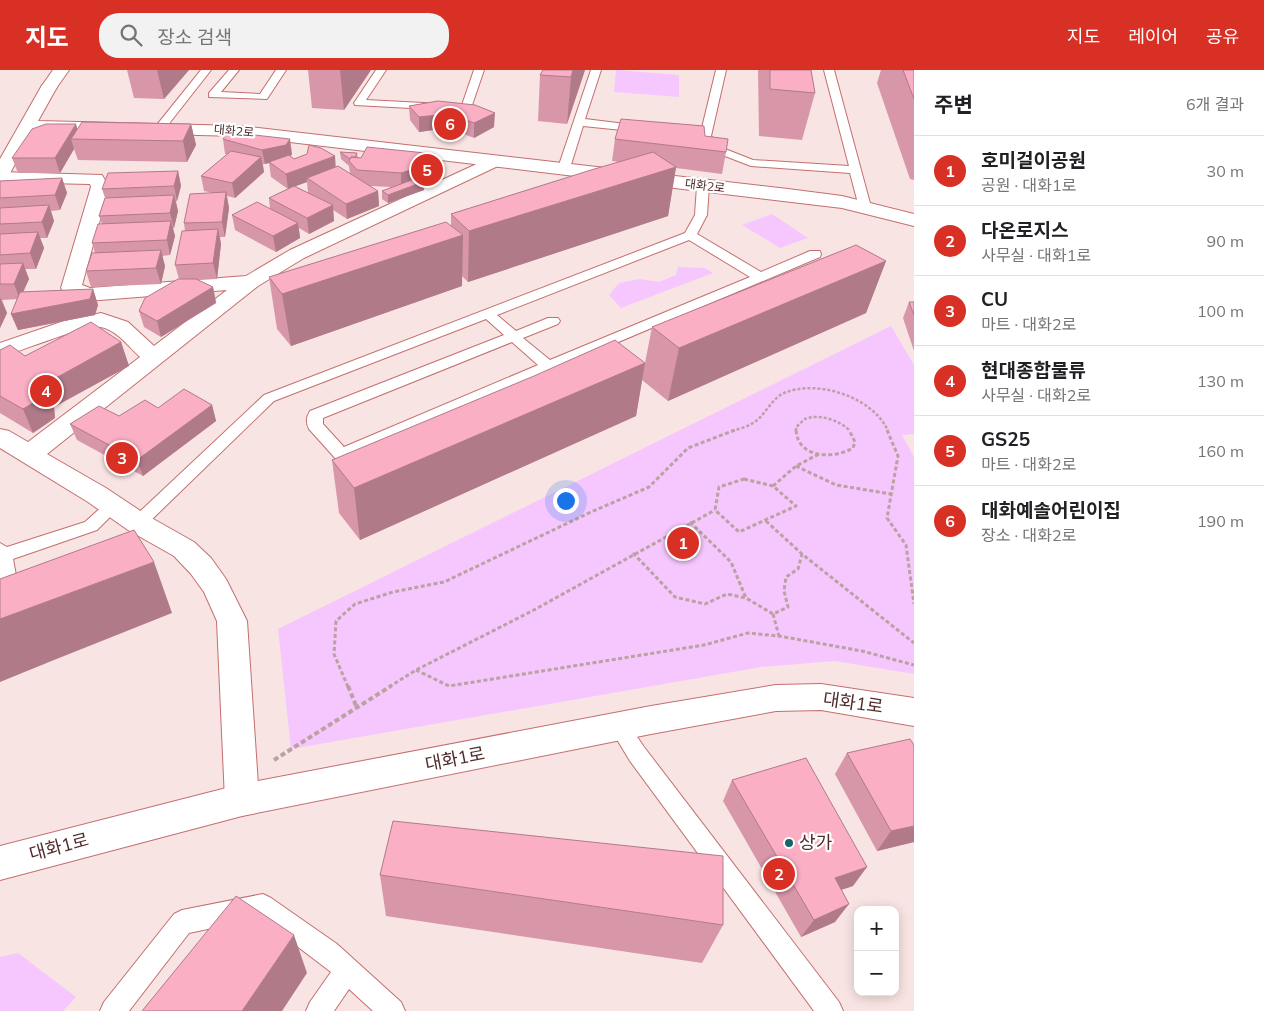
<!DOCTYPE html>
<html lang="ko">
<meta charset="utf-8">
<style>
body{margin:0;font-family:Mulish,"Noto Sans KR",sans-serif;background:#f2f2f2;color:#202124}
.controls{position:absolute;right:15px;bottom:15px;display:grid;overflow:hidden;border-radius:10px;box-shadow:0 2px 12px #0003}
.controls button{width:45px;height:45px;display:grid;place-items:center;padding:0;border:0;border-bottom:1px solid #e0e0e0;background:#fff;color:#202124;font:25px sans-serif}
.you{position:absolute;left:565px;top:430px;width:18px;height:18px;margin:-12px;border:4px solid #fff;border-radius:50%;background:#1a73e8;box-shadow:0 0 0 8px #1a73e833}
.badge{display:grid;place-items:center;width:32px;height:32px;border-radius:50%;background:#d93025;color:#fff;font-size:16px;font-weight:700}
.pin{position:absolute;translate:-50% -50%;border:2px solid #fff;box-shadow:0 1px 5px #0006}
.list{margin:0;padding:0;list-style:none}
h2{display:flex;justify-content:space-between;align-items:center;height:65px;margin:0;padding:0 20px;font-size:21px}
h2 small{font-size:16px;font-weight:400;color:#757577}
.list li{display:grid;grid-template-columns:32px 1fr auto;gap:15px;align-items:center;box-sizing:border-box;height:70px;padding:0 20px;border-top:1px solid #e0e0e0}
.list b{display:block;font-size:19px;white-space:nowrap}
.list p{margin:0;font-size:16px;white-space:nowrap;color:#757577}
.list em{font-size:16px;font-style:normal;color:#757577}
.icon{flex:none;width:28px;height:28px;fill:none;stroke:currentColor;stroke-width:2;stroke-linecap:round;stroke-linejoin:round}
.map{position:relative;flex:none;width:914px;height:941px;overflow:hidden}
header{display:flex;align-items:center;gap:30px;box-sizing:border-box;height:70px;padding:0 25px;background:#d93025;color:#fff}
header strong{font-size:24px}
nav{display:flex;gap:28px;margin-inline-start:auto;font-size:18px}
.search{width:350px;height:45px;background:#f2f2f2;display:flex;align-items:center;gap:12px;box-sizing:border-box;padding:0 18px;border-radius:20px;color:#757577;font-size:19px}
main{display:flex}
aside{flex:1;background:#fff}
.map>svg:first-child{display:block}
.green{fill:#f5c7fe}
.lines{fill:none;stroke-linecap:round;stroke-linejoin:round}
.service-casing{stroke:#c36f6e;stroke-width:2}
.minor-casing{stroke:#c36f6e;stroke-width:2}
.tertiary-casing{stroke:#c36f6e;stroke-width:2}
.path-far2{stroke:#bba1a0;stroke-width:2.5;stroke-dasharray:3 2;stroke-linecap:butt}
.path-far1{stroke:#bba1a0;stroke-width:3;stroke-dasharray:4 2.5;stroke-linecap:butt}
.path{stroke:#bba1a0;stroke-width:4;stroke-dasharray:5 3;stroke-linecap:butt}
.service{fill:#fff;fill-rule:evenodd}
.minor{fill:#fff;fill-rule:evenodd}
.tertiary{fill:#fff;fill-rule:evenodd}
.wall{fill:#d896a9;fill-rule:evenodd}
.shaded-wall{fill:#b07a89}
.building{fill:#fbafc4;stroke:#b07a89}
.poi-dot{fill:#166569;stroke:#fff;stroke-width:2}
.labels{text-anchor:middle;stroke-width:4.5;stroke-linejoin:round;paint-order:stroke}
.far-street-label{font-size:12px;fill:#502c2b;stroke:#fff}
.near-street-label{font-size:18px;fill:#502c2b;stroke:#fff}
.near-poi-label{font-size:18px;fill:#502c2b;stroke:#fff;text-anchor:start}
</style>
<header>
<strong>지도</strong>
<div class="search"><svg class="icon" aria-label="search" viewBox="0 0 24 24"><circle cx="10" cy="10" r="6"/><path d="M15 15l6 6"/></svg>장소 검색</div>
<nav><a>지도</a><a>레이어</a><a>공유</a></nav>
</header>
<main>
<div class="map">
<svg width="914" height="941" viewBox="0 0 914 941">
<rect width="100%" height="100%" fill="#f8e4e3"/>
<path class="green" d="M616,0L679,5V27L614,22Z
M772,144L808,168L780,178L742,155Z
M678,197L705,198L713,203L621,238L609,225L619,213L640,209L659,212L676,205Z
M891,256L914,295V364L902,365L914,387V604L835,591L761,597L291,679L278,559Z
M18,883L76,927L63,941H0V887Z"/>
<g class="lines">
<g class="service-casing">
<path id="service" d="M201,0H211L164,60H156L155,58L156,56Z
M229,0H239L221,22L260,24L276,0H286L267,29L209,27V23Z
M376,0H386L366,30L462,35L474,0H484L471,38L466,41L355,35L354,33Z
M591,0H601L585,49L642,56L647,59L642,62L583,56L570,98L568,100H560L558,98Z
M716,0H726L711,66L720,77L753,90L849,96L824,0H834L871,137L869,140H861L859,137L850,103L751,96L712,81L700,66Z
M703,112L709,116L707,145L697,164L761,202L810,181H820L821,184L820,187L341,389L335,388L309,359C306,353 306,347 310,341L504,265L486,249L274,331L144,457L138,459L132,457L129,453L132,449L264,325L685,163L695,145L697,116ZM689,170L750,207L550,290L523,268L558,254L560,251L558,248H548L516,261L497,245ZM512,272L538,295L344,377L323,354V348Z
M113,430L119,432L121,436L97,460L13,489L19,522L16,527L0,533V473L7,477L85,452L107,432Z
M620,649L627,652L644,677L839,932L843,941H814L630,691L610,658L613,652Z
M263,824L271,828L337,874L401,932L405,941H373L349,919L334,941H306L310,932L331,902L260,848L189,863L129,941H100L104,932L174,844L182,840Z"/>
</g>
<g class="minor-casing">
<path id="minor" d="M53,0H69L55,20H43L41,17Z
M494,86L500,87L503,91L500,95L304,188L258,216L47,384L106,418L148,446L194,472L211,488L226,509L247,551L259,730L254,741L242,746L230,741L225,730L217,551L204,522L191,504L174,486L128,460L88,432L0,378V359L9,361L28,372L140,287C129,277 116,259 100,257C82,255 22,281 0,287V273L64,251L101,243L128,252L154,276L227,220L87,231L64,222L61,218L91,117L90,114L0,112V102L102,105L109,117L82,215L90,218L246,206L290,180Z"/>
</g>
<g class="tertiary-casing">
<path id="tertiary" d="M49,12L55,14L57,17L38,51L240,56L788,119L842,126L914,144V156L842,138L240,66L33,61L9,105L6,109L0,110V89L41,17L43,14Z
M821,614L914,628V656L821,640L776,641L651,664L242,746L0,810V776L242,714L651,636L776,615Z"/>
</g>
<path class="path-far2" d="M732,361C738,359 747,357 753,353C765,346 771,329 784,323C818,309 873,327 888,361
M796,361V357C799,355 802,351 805,349C819,343 841,351 850,361"/>
<path class="path-far1" d="M796,360C798,389 834,389 853,378L855,372L849,360
M887,360L898,386L887,448L906,475L914,534
M796,396L836,415L891,424
M744,409L773,416L796,436L739,462L715,440L719,417Z
M773,416L796,396L819,384
M766,451L802,484L914,573
M690,452L731,492L746,528
M633,483L675,527L705,534L727,524L746,528L773,544L788,537L784,521L786,507L798,499L802,484
M773,544L779,566
M416,600L449,616L704,575L748,563L779,566L862,581L914,595
M348,617L334,584L336,551L355,534L393,522L444,512L591,442L649,417L688,378L735,360
M389,617L416,600L532,541L715,440"/>
<path class="path" d="M348,616L357,638
M274,690L391,616"/>
<use href="#service" class="service"/>
<use href="#minor" class="minor"/>
<use href="#tertiary" class="tertiary"/>
</g>
<path class="wall" d="M127,0H189L164,29L134,28Z
M308,0H371L344,40L312,38Z
M585,0L567,54L538,51L540,5Z
M758,0H811L815,23L802,70L759,66Z
M881,0H914V110L910,109L877,13Z
M438,31L494,57L474,68L448,58L419,62L410,50L409,36Z
M191,54L196,75L187,92L78,90L74,79L60,103H18L12,88L78,59Z
M705,66L726,82L722,104L676,98L668,146L468,212L462,206V216L291,276L277,259L269,207L451,156V144L619,92L612,91L615,69Z
M223,69L292,84L290,86L294,89L336,97L350,104L349,96L341,89L340,82L357,83L358,88L435,99L431,109L423,111V112L424,120L388,133L382,129V121L392,117L369,116L378,121L379,136L347,149L333,140L334,151L309,164L299,158L300,168L276,182L235,160L232,145L270,139L269,128L288,119L271,107L269,93L265,94H263L264,102L235,128L227,126L229,138L225,167H220L221,174L217,209L198,210L213,217L216,233L161,267L144,257L139,241L179,209L175,195L185,161L184,153L213,123L204,121L201,106L227,84H225ZM307,112L308,123L295,116Z
M178,101L181,116L177,131H176L178,141L174,158H173L175,166L170,185L162,186L165,196L161,214L91,217L86,201L95,183L92,173L102,154L99,146L105,128L102,119Z
M62,108L67,123L60,140L51,141L54,151L47,168H40L44,178L36,199H25L29,209L23,222L93,219L98,235L95,245L18,260L11,244L17,229L2,230L7,243L0,258V111Z
M886,191L866,243L668,331L642,310L636,346L360,470L339,443L332,390L645,293L652,257Z
M909,232H914V281L903,248Z
M121,272L129,296L54,337L55,348L33,363L0,343V280L25,286Z
M212,335L216,351L143,406L77,370L70,354L119,346L158,338Z
M847,683L914,772L877,781L835,704Z
M732,710L853,816L841,820L835,852L801,867L723,731Z
M380,805L723,855L702,893L386,846Z"/>
<path class="shaded-wall" d="M157,0H189L164,29Z
M340,0H371L344,40Z
M573,0H585L567,54L571,7Z
M495,43L494,57L474,68V53Z
M448,44V58L419,62V47Z
M76,54L80,68L71,69L74,79L60,103L55,88Z
M191,54L196,75L187,92L183,71Z
M290,69L292,84L288,90L269,92V93L265,94L262,80Z
M435,84V99L431,109L401,118V103Z
M335,86L336,101L307,108V112L288,119L286,104Z
M261,87L264,102L235,128L232,113Z
M676,97L668,146L468,212L469,161Z
M178,101L181,116L177,131L174,116Z
M62,108L67,123L60,140L55,125Z
M423,112L424,120L388,133V125Z
M378,121L379,136L347,149L346,134Z
M226,122L229,138L225,167L222,152Z
M174,125L178,141L174,158L170,143Z
M49,135L54,151L47,168L42,152Z
M333,135L334,151L309,164L307,148Z
M171,151L175,166L170,185L167,170Z
M298,153L300,168L276,182L273,166Z
M218,159L221,174L217,209L213,193Z
M38,162L44,178L36,199L30,183Z
M463,165L462,216L291,276L282,224Z
M161,180L165,196L161,214L156,198Z
M886,191L866,243L668,331L679,278Z
M23,193L29,209L20,229L14,214Z
M213,217L216,233L161,267L157,251Z
M93,219L98,235L95,245L18,260L11,244Z
M0,227L7,243L0,258Z
M121,272L129,296L54,337L55,348L33,363L23,339L45,314Z
M645,293L636,346L360,470L354,418Z
M212,335L216,351L143,406L137,390Z
M154,492L172,543L54,590L0,612V549Z
M914,756V772L877,781L891,761Z
M867,797L853,816L822,826L835,808Z
M849,834L835,852L801,867L814,850Z
M294,865L307,903L282,941H242Z"/>
<path class="building" d="M543,0H573L571,7L540,5Z
M770,0H811L815,23L770,19Z
M903,0H914V29Z
M438,31L475,35L495,43L474,53L448,44L419,47L409,36Z
M621,49L704,56L705,66L728,69L726,82L615,69Z
M82,52L191,54L183,71L71,69Z
M46,54H76L55,88H12L32,59Z
M228,62L290,69L286,75L262,80L223,69Z
M309,75L321,78L335,86L286,104L269,92L289,85L294,89L307,84Z
M367,77L435,84L430,94L401,103L357,100L349,91L351,87L361,88Z
M231,81L261,87L232,113L201,106Z
M340,82L357,83L355,87H351L350,89Z
M653,82L676,97L469,161L451,144L591,100Z
M338,96L378,121L346,134L307,108Z
M178,101L174,116L102,119L108,103Z
M62,108L55,125L0,128V111Z
M417,108L423,112L388,125L382,121Z
M294,116L333,135L307,148L269,128Z
M226,122L222,152L184,153L190,124Z
M174,125L170,143L99,146L105,128Z
M257,132L298,153L273,166L232,145Z
M49,135L42,152L0,154V138Z
M171,151L167,170L92,173L98,154Z
M446,152L463,165L282,224L269,207Z
M218,159L213,193L175,195L182,161Z
M38,162L30,183L0,185V164Z
M856,175L886,191L679,278L652,257Z
M161,180L156,198L86,201L92,183Z
M23,193L14,214H0V194Z
M178,209H196L213,217L157,251L139,241L145,228Z
M93,219L90,229L11,244L20,222Z
M909,232H914V245Z
M91,252L121,272L45,314L46,325L23,339L0,326V280L10,275L25,286Z
M615,270L645,293L354,418L332,390L534,306Z
M184,319L212,335L137,390L70,354L99,336L119,346L145,330L158,338Z
M134,460L154,492L0,549V509Z
M910,669L914,675V756L891,761L847,683Z
M806,688L867,797L835,808L849,834L814,850L732,710Z
M393,751L723,786V855L380,805Z
M236,826L294,865L242,941H142Z"/>
<circle class="poi-dot" cx="789" cy="773" r="5"/>
<g class="labels">
<g class="far-street-label">
<text transform="translate(234 61) rotate(5)" y="4">대화2로</text>
<text transform="translate(705 116) rotate(7)" y="4">대화2로</text>
</g>
<g class="near-street-label">
<text transform="translate(853 633) rotate(8)" y="6">대화1로</text>
<text transform="translate(455 689) rotate(-11)" y="6">대화1로</text>
<text transform="translate(59 777) rotate(-15)" y="6">대화1로</text>
</g>
<g class="near-poi-label">
<text x="799" y="779">상가</text>
</g>
</g>
</svg>
<div class="controls">
<button>+</button>
<button>−</button>
</div>
<div class="you"></div>
<div class="pin badge" style="left:683px;top:473px">1</div>
<div class="pin badge" style="left:779px;top:804px">2</div>
<div class="pin badge" style="left:122px;top:388px">3</div>
<div class="pin badge" style="left:46px;top:321px">4</div>
<div class="pin badge" style="left:427px;top:100px">5</div>
<div class="pin badge" style="left:450px;top:54px">6</div>
</div>
<aside>
<h2>주변<small>6개 결과</small></h2>
<ul class="list">
<li><span class="badge">1</span><div><b>호미걸이공원</b><p>공원 · 대화1로</p></div><em>30 m</em></li>
<li><span class="badge">2</span><div><b>다온로지스</b><p>사무실 · 대화1로</p></div><em>90 m</em></li>
<li><span class="badge">3</span><div><b>CU</b><p>마트 · 대화2로</p></div><em>100 m</em></li>
<li><span class="badge">4</span><div><b>현대종합물류</b><p>사무실 · 대화2로</p></div><em>130 m</em></li>
<li><span class="badge">5</span><div><b>GS25</b><p>마트 · 대화2로</p></div><em>160 m</em></li>
<li><span class="badge">6</span><div><b>대화예솔어린이집</b><p>장소 · 대화2로</p></div><em>190 m</em></li>
</ul>
</aside>
</main>
